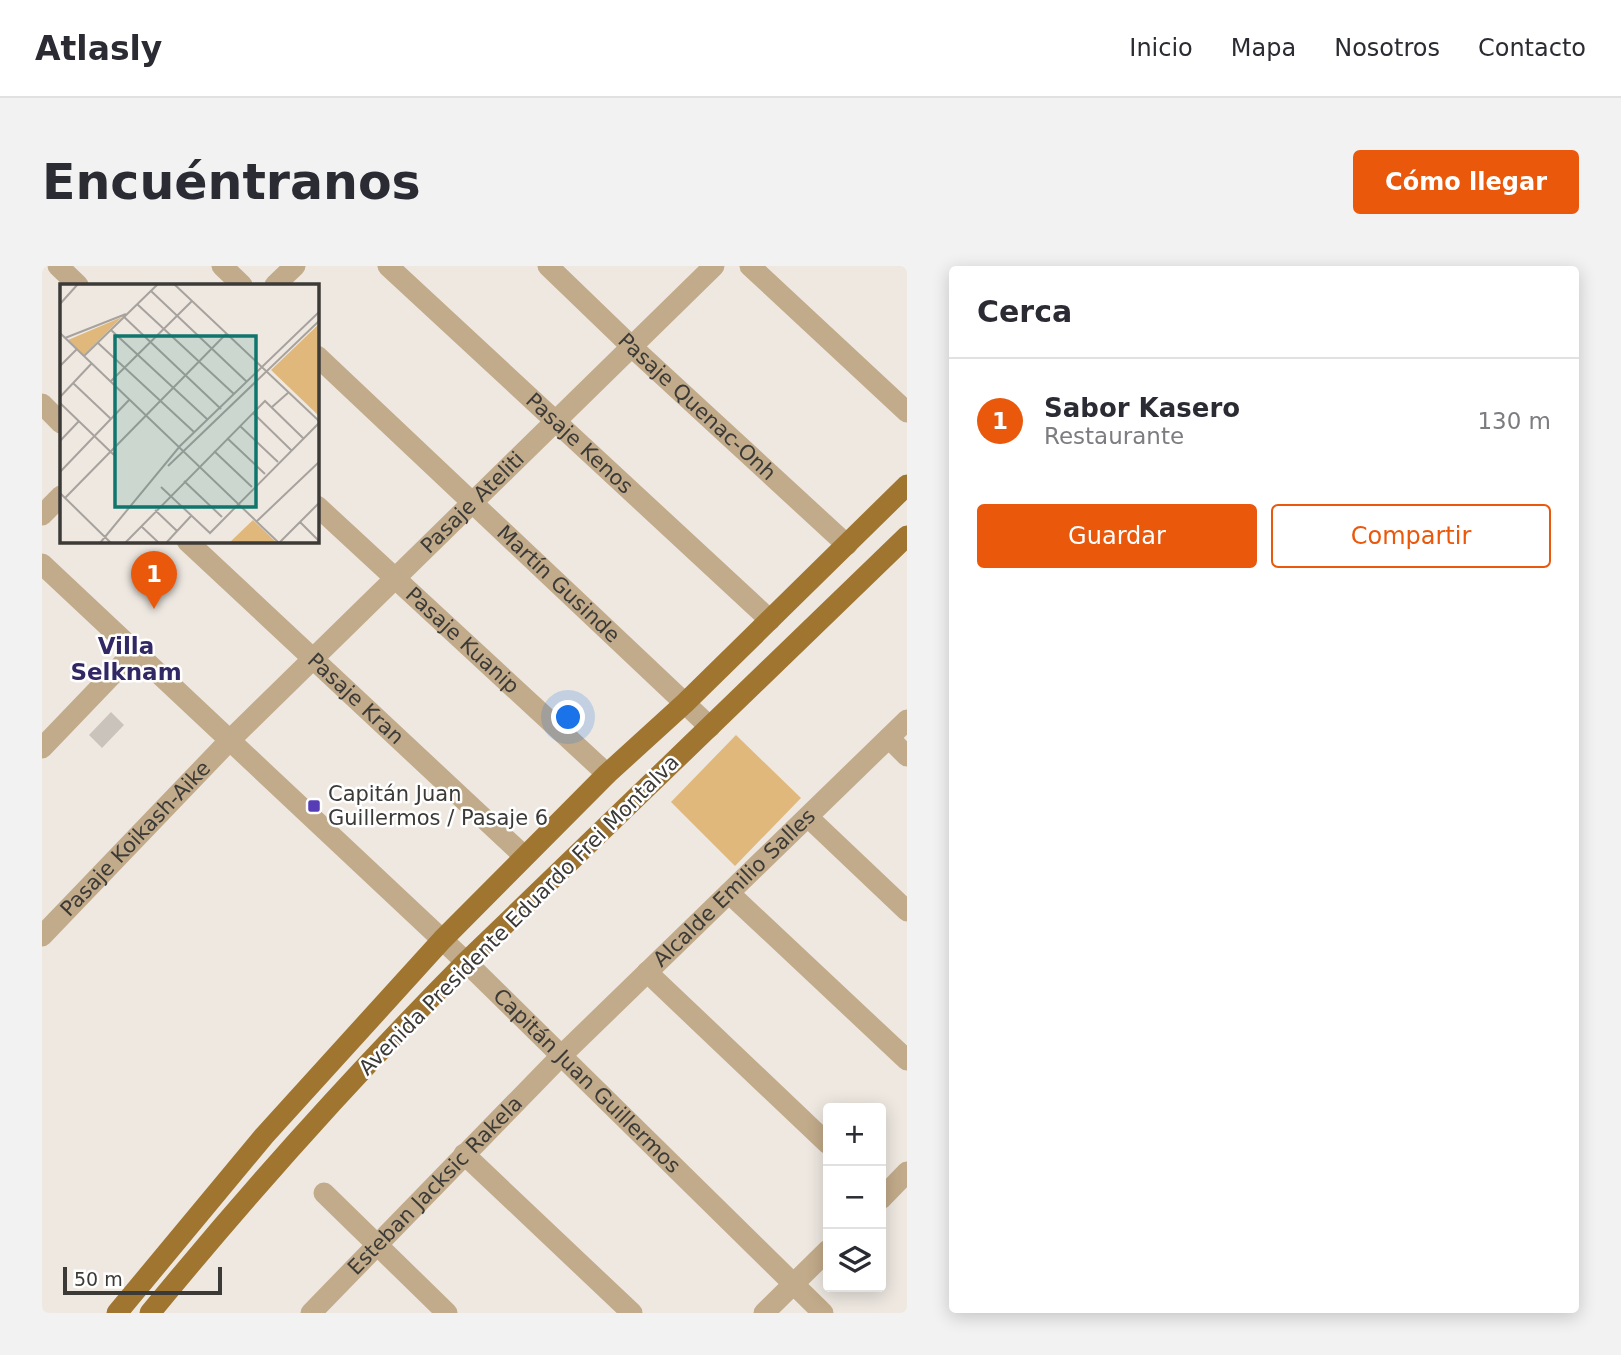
<!DOCTYPE html>
<html lang="es">
<meta charset="utf-8">
<style>
body{margin:0;font-family:"DejaVu Sans",sans-serif;background:#f2f2f3;color:#2b2b33}
.controls{position:absolute;right:21px;bottom:21px;display:grid;overflow:hidden;border-radius:7px;box-shadow:0 4px 18px #0003}
.controls button{width:63px;height:63px;display:grid;place-items:center;padding:0;border:0;border-bottom:2px solid #e1e1e2;background:#fff;color:#2b2b33;font:35px sans-serif}
.scale{position:absolute;left:21px;bottom:18px;width:159px;box-sizing:border-box;padding-left:7px;border:4px solid #3c3a37;border-top:0;font-size:19px;line-height:24px;white-space:nowrap;color:#3c3a37;-webkit-text-stroke:5px #fff;paint-order:stroke}
.you{position:absolute;left:527px;top:452px;width:24px;height:24px;margin:-18px;border:5px solid #fff;border-radius:50%;background:#1a73e8;box-shadow:0 0 0 10px #1a73e833}
.badge{display:grid;place-items:center;width:46px;height:46px;border-radius:50%;background:#ea580c;color:#fff;font-size:23px;font-weight:700}
.pin{position:absolute;translate:-50% -58px;filter:drop-shadow(0 2px 4px #0008)}
.pin::after{content:'';position:absolute;top:37px;width:24px;height:21px;background:inherit;clip-path:polygon(0 0,100% 0,50% 100%)}
.list{margin:0;padding:0;list-style:none}
h2{display:flex;justify-content:space-between;align-items:center;height:91px;margin:0;padding:0 28px;font-size:30px}
h2 small{font-size:23px;font-weight:400;color:#7c7c81}
.list li{display:grid;grid-template-columns:46px 1fr auto;gap:21px;align-items:center;box-sizing:border-box;height:126px;padding:0 28px;border-top:2px solid #e1e1e2}
.list b{display:block;font-size:26px;white-space:nowrap}
.list p{margin:0;font-size:23px;white-space:nowrap;color:#7c7c81}
.list em{font-size:23px;font-style:normal;color:#7c7c81}
.actions{display:flex;gap:14px;padding:21px 28px}
.actions a{flex:1;padding:16px 0;border:2px solid #ea580c;border-radius:7px;text-align:center;font-size:24px;color:#ea580c}
.actions .main{background:#ea580c;color:#fff}
.icon{flex:none;width:38px;height:38px;fill:none;stroke:currentColor;stroke-width:2;stroke-linecap:round;stroke-linejoin:round}
.map{position:relative;flex:none;width:865px;height:1047px;overflow:hidden;border-radius:7px}
header{display:flex;align-items:center;gap:42px;box-sizing:border-box;height:98px;padding:0 35px;background:#fff;border-bottom:2px solid #e1e1e2}
header strong{font-size:33px}
nav{display:flex;gap:38px;margin-inline-start:auto;font-size:24px}
.intro{display:flex;align-items:center;justify-content:space-between;box-sizing:border-box;height:168px;padding:0 42px}
h1{margin:0;font-size:49px}
.button{padding:18px 32px;border-radius:7px;background:#ea580c;color:#fff;font-size:24px;font-weight:700}
main{display:flex;gap:42px;padding:0 42px}
aside{flex:1;background:#fff;border-radius:7px;box-shadow:0 4px 18px #0003}
.map>svg:first-child{display:block}
.green{fill:#e1b87b}
.building{fill:#c9c3bc}
.lines{fill:none;stroke-linecap:round;stroke-linejoin:round}
.minor{stroke:#c2ab8a;stroke-width:21}
.major{stroke:#9f7530;stroke-width:21}
.poi-dot{fill:#563db5;stroke:#fff;stroke-width:2.5}
.labels{text-anchor:middle;stroke-width:5;stroke-linejoin:round;paint-order:stroke}
.street-label{font-size:21px;fill:#3c3a37;stroke:#fff}
.poi-label{font-size:21px;fill:#3c3a37;stroke:#fff;text-anchor:start}
.neighbourhood-label{font-size:23px;font-weight:bold;fill:#322964;stroke:#fff}
.inset-road{fill:none;stroke:#a7a29d;stroke-width:2}
.view{fill:#0f766e;fill-opacity:0.15;stroke:#0f766e;stroke-width:3.5}
.inset-edge{fill:none;stroke:#3c3a37;stroke-width:3.5}
</style>
<header>
<strong>Atlasly</strong>
<nav><a>Inicio</a><a>Mapa</a><a>Nosotros</a><a>Contacto</a></nav>
</header>
<div class="intro"><h1>Encuéntranos</h1><a class="button">Cómo llegar</a></div>
<main>
<div class="map">
<svg width="865" height="1047" viewBox="0 0 865 1047">
<rect width="100%" height="100%" fill="#eee8e1"/>
<path class="green" d="M694,469L759,532L693,600L629,536Z"/>
<path class="building" d="M69,446L82,459L60,482L47,469Z"/>
<g class="lines">
<g class="minor">
<path d="M16,0L36,19"/>
<path d="M180,0L200,19"/>
<path id="s1" d="M346,0L728,354"/>
<path id="s2" d="M506,0L590,81L805,279"/>
<path d="M708,0L865,146"/>
<path d="M233,19L253,0"/>
<path id="s3" d="M275,90L668,461"/>
<path d="M0,138L19,157"/>
<path id="s4" d="M275,240L565,508"/>
<path d="M0,249L19,230"/>
<path id="s5" d="M145,275L482,590"/>
<path id="s6" d="M0,298L424,696L781,1047"/>
<path d="M847,472L865,490"/>
<path d="M0,482L93,385"/>
<path d="M766,551L865,645"/>
<path d="M687,627L865,794"/>
<path id="s7" d="M0,670L188,474L672,0"/>
<path d="M605,706L786,878"/>
<path d="M422,888L590,1047"/>
<path d="M282,927L405,1047"/>
<path d="M839,933L865,906"/>
<path id="s8" d="M269,1047L519,790L865,454"/>
<path d="M722,1047L786,984"/>
</g>
<path class="major" d="M75,1047L222,870L400,674L565,508L643,437L865,219
M108,1047C208,925 313,808 424,696L865,270"/>
</g>
<rect class="poi-dot" x="265" y="533" width="14" height="14" rx="3.5"/>
<g class="labels">
<g class="street-label">
<text dy="7" stroke="none"><textPath href="#s2" startOffset="205">Pasaje Quenac-Onh</textPath></text>
<text dy="7" stroke="none"><textPath href="#s1" startOffset="261">Pasaje Kenos</textPath></text>
<text dy="7" stroke="none"><textPath href="#s7" startOffset="611">Pasaje Ateliti</textPath></text>
<text dy="7" stroke="none"><textPath href="#s3" startOffset="332">Martín Gusinde</textPath></text>
<text dy="7" stroke="none"><textPath href="#s4" startOffset="198">Pasaje Kuanip</textPath></text>
<text dy="7" stroke="none"><textPath href="#s5" startOffset="231">Pasaje Kran</textPath></text>
<text dy="7" stroke="none"><textPath href="#s7" startOffset="135">Pasaje Koikash-Aike</textPath></text>
<text dy="7" stroke="none"><textPath href="#s8" startOffset="600">Alcalde Emilio Salles</textPath></text>
<text transform="translate(477 649) rotate(-45)" y="7">Avenida Presidente Eduardo Frei Montalva</text>
<text dy="7" stroke="none"><textPath href="#s6" startOffset="751">Capitán Juan Guillermos</textPath></text>
<text dy="7" stroke="none"><textPath href="#s8" startOffset="178">Esteban Jacksic Rakela</textPath></text>
</g>
<g class="poi-label">
<text x="286" y="535">Capitán Juan<tspan x="286" dy="24">Guillermos / Pasaje 6</tspan></text>
</g>
<g class="neighbourhood-label">
<text x="84" y="388">Villa<tspan x="84" dy="26">Selknam</tspan></text>
</g>
</g>
<g transform="translate(18 18)">
<rect width="259" height="259" fill="#eee8e1"/>
<path d="M62,33L23,72L8,56ZM259,40V132L211,86ZM193,236L217,259H169Z" fill="#e1b87b"/>
<path class="inset-road" d="M114,0L259,137M91,7L186,97M0,20L18,0M77,20L174,110M62,31L161,125M51,46L147,135M0,49L219,259M5,54L66,30M38,59L134,148M24,72L98,0M0,82L17,65M51,97L132,17M13,99L51,135M0,113L32,79M0,119L54,171M212,123L229,108M193,129L231,166M180,142L218,178M167,154L205,190M0,157L19,137M154,167L192,203M108,182L259,37M0,188L70,115M124,197L162,233M101,203L150,249L259,139M0,209L51,259M5,214L167,49M95,226L117,247M197,237L259,178M240,238L259,257M81,242L99,259M40,259L120,162L259,28M65,259L205,117L243,154M106,259L131,232M219,259L259,219"/>
<path class="view" d="M55,52H196V223H55Z"/>
<rect width="259" height="259" class="inset-edge"/>
</g>
</svg>
<div class="controls">
<button>+</button>
<button>−</button>
<button><svg class="icon" aria-label="layers" viewBox="0 0 24 24"><path d="M12 4l9 5-9 5-9-5zM3 14l9 5 9-5"/></svg></button>
</div>
<div class="scale">50 m</div>
<div class="you"></div>
<div class="pin badge" style="left:112px;top:343px">1</div>
</div>
<aside>
<h2>Cerca<small></small></h2>
<ul class="list">
<li><span class="badge">1</span><div><b>Sabor Kasero</b><p>Restaurante</p></div><em>130 m</em></li>
</ul>
<div class="actions"><a class="main">Guardar</a><a>Compartir</a></div>
</aside>
</main>
